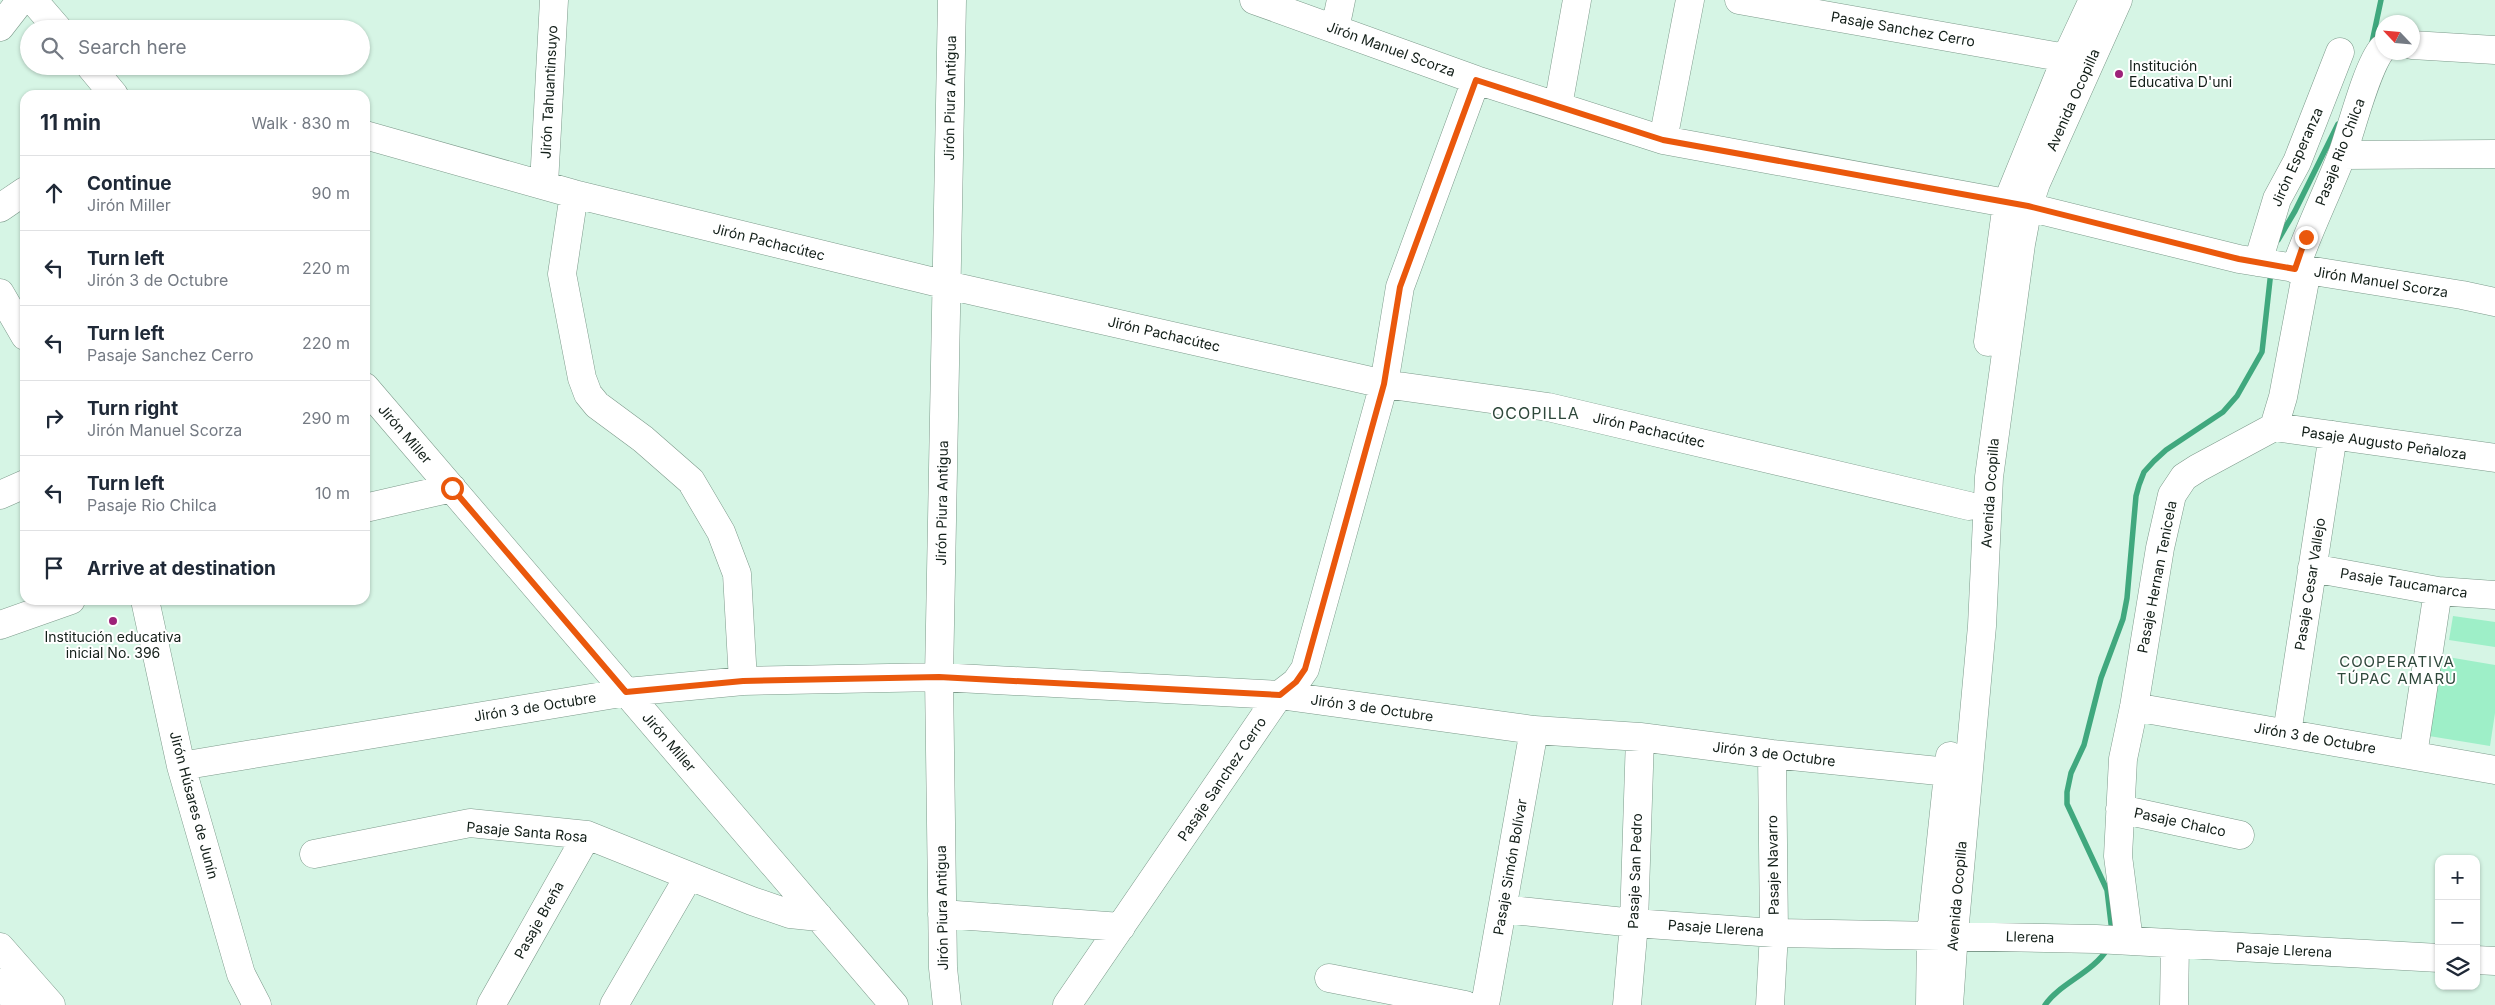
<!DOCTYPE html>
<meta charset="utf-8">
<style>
body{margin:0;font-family:Inter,sans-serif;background:#f2f2f3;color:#1f2937}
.controls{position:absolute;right:15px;bottom:15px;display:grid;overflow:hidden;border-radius:10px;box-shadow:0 1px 4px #0004}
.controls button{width:45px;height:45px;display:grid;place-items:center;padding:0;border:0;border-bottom:1px solid #e0e1e3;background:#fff;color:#1f2937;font:25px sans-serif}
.compass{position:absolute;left:2375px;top:15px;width:45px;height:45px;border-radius:50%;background:#fff;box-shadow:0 1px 4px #0004;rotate:296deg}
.stop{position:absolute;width:15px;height:15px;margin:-11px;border:4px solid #ea580c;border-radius:50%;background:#fff}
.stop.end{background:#ea580c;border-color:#fff;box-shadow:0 1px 5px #0008}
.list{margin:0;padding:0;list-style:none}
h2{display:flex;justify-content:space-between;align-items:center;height:65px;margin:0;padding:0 20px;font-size:21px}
h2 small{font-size:16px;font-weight:400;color:#747a83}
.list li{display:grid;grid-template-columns:32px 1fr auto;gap:15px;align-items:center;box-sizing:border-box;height:75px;padding:0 20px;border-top:1px solid #e0e1e3}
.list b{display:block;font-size:19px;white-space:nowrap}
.list p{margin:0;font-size:16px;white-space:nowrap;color:#747a83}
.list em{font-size:16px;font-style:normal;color:#747a83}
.icon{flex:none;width:28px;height:28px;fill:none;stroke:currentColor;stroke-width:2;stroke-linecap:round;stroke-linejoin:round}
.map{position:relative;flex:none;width:2495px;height:1005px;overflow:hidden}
.search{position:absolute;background:#fff;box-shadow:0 1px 4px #0004;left:20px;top:20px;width:350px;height:55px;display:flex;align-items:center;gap:12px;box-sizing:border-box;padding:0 18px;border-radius:28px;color:#747a83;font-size:19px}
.panel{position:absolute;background:#fff;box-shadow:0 1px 4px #0004;left:20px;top:90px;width:350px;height:515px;border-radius:15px}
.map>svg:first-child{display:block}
.green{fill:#9eefc8}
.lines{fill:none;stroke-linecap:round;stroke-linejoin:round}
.stream{stroke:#40a87e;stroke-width:5.5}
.minor-casing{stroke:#7d9a8b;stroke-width:29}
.minor{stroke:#fff;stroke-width:28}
.route{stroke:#ea580c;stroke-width:6}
.poi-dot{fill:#9d2279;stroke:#fff;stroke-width:2}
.labels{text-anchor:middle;stroke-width:4;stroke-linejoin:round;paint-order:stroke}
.street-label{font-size:14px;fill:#121e18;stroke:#fff}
.poi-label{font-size:14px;fill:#121e18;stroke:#fff;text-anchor:start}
.neighbourhood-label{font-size:15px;letter-spacing:1px;fill:#2e483b;stroke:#fff}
.quarter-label{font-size:16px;letter-spacing:1px;fill:#2e483b;stroke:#fff}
</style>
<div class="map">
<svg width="2495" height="1005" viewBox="0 0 2495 1005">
<rect width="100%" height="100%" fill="#d6f5e5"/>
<path class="green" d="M2453,616L2495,622V647L2449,640Z
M2442,656L2495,665V713L2490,746L2429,736Z"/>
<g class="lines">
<path class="stream" d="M2371,47L2381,0
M2278,240L2295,211L2338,124
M2112,932L2107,890L2067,804V792L2071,773L2084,745L2101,678L2123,619L2127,598L2136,496L2139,485L2144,472L2154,461L2166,450L2223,412L2237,396L2262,352L2271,271
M2045,1005C2060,983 2093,973 2108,948"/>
<g class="minor-casing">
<path id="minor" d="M33,0L58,29
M1254,0L1476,80L1663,140L2028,207L2239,259L2462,295L2495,302
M1739,0L2066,58
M0,27L21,0
M1335,29L1341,0
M2412,45L2495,50
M90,66L114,95
M1558,106L1577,0
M365,135L574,194L947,285L1384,384L1548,407L1969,506
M1663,140L1690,0
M2342,155L2495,154
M544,184L554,0
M574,194L562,274L582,378L588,394L597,405L643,439L691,481L721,532L737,574L743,681
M0,208L25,191
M2258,262L2277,199L2297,162L2340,52
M2295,269C2309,229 2328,191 2343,152C2352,127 2367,67 2382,49
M0,293L25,336
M1988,342L2007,203L2066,58L2093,0
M365,387L894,1005
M2274,427L2495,458
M0,495L25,484
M365,508L452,488
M2312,568L2438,591L2495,595
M145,600L181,766L241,974L257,1005
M0,625L71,600
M2134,707L2495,770
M2287,733L2333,435
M2413,755L2438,591
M181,766L627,692L743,681L939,677L1279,695L1534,730L1640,737L1772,754L1968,774
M2120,809L2240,835
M314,854L470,823L587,835L752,901L790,914L819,917
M1503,909L1634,923L1774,933L2096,939L2439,958
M942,914L1121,927
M2129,941L2118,856L2123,759L2134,707L2160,548L2172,495L2184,477L2198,468L2274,427L2283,397L2307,270
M0,947L51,1005
M2476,960L2495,961
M1329,978L1465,1005
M0,983L19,1005
M491,1005L587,835
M614,1005L689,876
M947,1005L943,968L939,677L952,0
M1067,1005L1279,695L1296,682L1305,669L1384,384L1400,287L1476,80
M1485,1005L1534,730
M1627,1005L1634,923L1640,737
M1770,1005L1774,933L1772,754
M1930,1005L1931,934L1950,756
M1949,1005L1954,934L1982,626L1989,477L2021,244L2028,207L2036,183L2118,0
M2174,1005L2175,944"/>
</g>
<use href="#minor" class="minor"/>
</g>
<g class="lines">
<path class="route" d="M452,488L626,692L743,681L939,677L1280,695L1296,682L1305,669L1384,384L1400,287L1476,80L1663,140L2028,206L2239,259L2295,269L2306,237"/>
</g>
<g class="poi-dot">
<circle cx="2119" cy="74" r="5"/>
<circle cx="113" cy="621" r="5"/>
</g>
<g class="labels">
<g class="street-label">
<text transform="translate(1903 29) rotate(10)" y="5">Pasaje Sanchez Cerro</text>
<text transform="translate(1391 49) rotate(20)" y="5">Jirón Manuel Scorza</text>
<text transform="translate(549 92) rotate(-87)" y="5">Jirón Tahuantinsuyo</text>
<text transform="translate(950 98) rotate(-89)" y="5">Jirón Piura Antigua</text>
<text transform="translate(2073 100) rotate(-66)" y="5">Avenida Ocopilla</text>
<text transform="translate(2340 152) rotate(-69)" y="5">Pasaje Rio Chilca</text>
<text transform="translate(2297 157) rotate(-66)" y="5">Jirón Esperanza</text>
<text transform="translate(769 242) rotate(14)" y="5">Jirón Pachacútec</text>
<text transform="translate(2381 282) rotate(9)" y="5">Jirón Manuel Scorza</text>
<text transform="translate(1164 334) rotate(13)" y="5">Jirón Pachacútec</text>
<text transform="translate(1649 430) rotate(13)" y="5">Jirón Pachacútec</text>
<text transform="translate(405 434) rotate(49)" y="5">Jirón Miller</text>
<text transform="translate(2384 443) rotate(8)" y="5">Pasaje Augusto Peñaloza</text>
<text transform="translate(1990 493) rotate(-86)" y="5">Avenida Ocopilla</text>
<text transform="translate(942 503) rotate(-89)" y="5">Jirón Piura Antigua</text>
<text transform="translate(2157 577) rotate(-79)" y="5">Pasaje Hernan Tenicela</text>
<text transform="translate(2404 583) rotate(9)" y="5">Pasaje Taucamarca</text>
<text transform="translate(2310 584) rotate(-81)" y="5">Pasaje Cesar Vallejo</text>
<text transform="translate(535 707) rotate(-9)" y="5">Jirón 3 de Octubre</text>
<text transform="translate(1372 708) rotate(8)" y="5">Jirón 3 de Octubre</text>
<text transform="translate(2315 738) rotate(10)" y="5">Jirón 3 de Octubre</text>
<text transform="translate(669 742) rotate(49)" y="5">Jirón Miller</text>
<text transform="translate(1774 754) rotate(7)" y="5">Jirón 3 de Octubre</text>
<text transform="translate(1222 779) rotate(-56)" y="5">Pasaje Sanchez Cerro</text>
<text transform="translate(194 805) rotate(75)" y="5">Jirón Húsares de Junín</text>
<text transform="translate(2180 822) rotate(12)" y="5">Pasaje Chalco</text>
<text transform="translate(527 832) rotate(5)" y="5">Pasaje Santa Rosa</text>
<text transform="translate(1773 865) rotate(-91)" y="5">Pasaje Navarro</text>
<text transform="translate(1510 867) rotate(-80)" y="5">Pasaje Simón Bolívar</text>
<text transform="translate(1635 871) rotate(-88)" y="5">Pasaje San Pedro</text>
<text transform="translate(1957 896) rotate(-85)" y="5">Avenida Ocopilla</text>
<text transform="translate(942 908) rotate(-91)" y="5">Jirón Piura Antigua</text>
<text transform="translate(539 920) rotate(-61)" y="5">Pasaje Breña</text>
<text transform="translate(1716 928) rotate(4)" y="5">Pasaje Llerena</text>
<text transform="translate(2030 937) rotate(2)" y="5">Llerena</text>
<text transform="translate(2284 950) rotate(3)" y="5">Pasaje Llerena</text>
</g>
<g class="poi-label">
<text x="2129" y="71">Institución<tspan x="2129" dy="16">Educativa D'uni</tspan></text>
<text x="113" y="642" text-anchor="middle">Institución educativa<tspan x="113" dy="16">inicial No. 396</tspan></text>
</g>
<g class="neighbourhood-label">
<text x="2397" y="667">COOPERATIVA<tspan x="2397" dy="17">TÚPAC AMARU</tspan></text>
</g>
<g class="quarter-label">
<text x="1536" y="419">OCOPILLA</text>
</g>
</g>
</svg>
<div class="controls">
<button>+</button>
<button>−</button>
<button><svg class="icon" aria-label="layers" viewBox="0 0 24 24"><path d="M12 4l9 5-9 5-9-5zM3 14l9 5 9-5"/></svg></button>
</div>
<svg class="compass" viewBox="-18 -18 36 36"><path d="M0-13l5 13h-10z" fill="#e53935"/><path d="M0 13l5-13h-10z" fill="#747a83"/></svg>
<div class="stop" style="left:452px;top:488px"></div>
<div class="stop end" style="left:2306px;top:237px"></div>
<div class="search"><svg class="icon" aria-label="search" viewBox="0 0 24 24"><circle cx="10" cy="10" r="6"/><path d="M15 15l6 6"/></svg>Search here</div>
<section class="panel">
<h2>11 min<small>Walk · 830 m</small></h2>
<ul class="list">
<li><svg class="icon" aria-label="ahead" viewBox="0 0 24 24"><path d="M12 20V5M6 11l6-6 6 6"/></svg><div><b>Continue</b><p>Jirón Miller</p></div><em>90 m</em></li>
<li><svg class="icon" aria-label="left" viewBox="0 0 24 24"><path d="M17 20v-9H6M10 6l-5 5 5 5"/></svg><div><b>Turn left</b><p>Jirón 3 de Octubre</p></div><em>220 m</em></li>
<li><svg class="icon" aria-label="left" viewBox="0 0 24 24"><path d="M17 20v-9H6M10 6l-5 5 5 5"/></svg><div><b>Turn left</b><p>Pasaje Sanchez Cerro</p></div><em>220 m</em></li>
<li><svg class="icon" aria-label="right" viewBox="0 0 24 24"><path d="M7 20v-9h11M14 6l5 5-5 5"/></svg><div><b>Turn right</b><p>Jirón Manuel Scorza</p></div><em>290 m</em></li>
<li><svg class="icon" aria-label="left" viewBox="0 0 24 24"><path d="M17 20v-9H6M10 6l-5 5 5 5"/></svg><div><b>Turn left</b><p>Pasaje Rio Chilca</p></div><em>10 m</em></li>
<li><svg class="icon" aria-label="arrive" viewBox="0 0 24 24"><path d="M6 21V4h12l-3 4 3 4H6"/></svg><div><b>Arrive at destination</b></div></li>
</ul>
</section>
</div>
